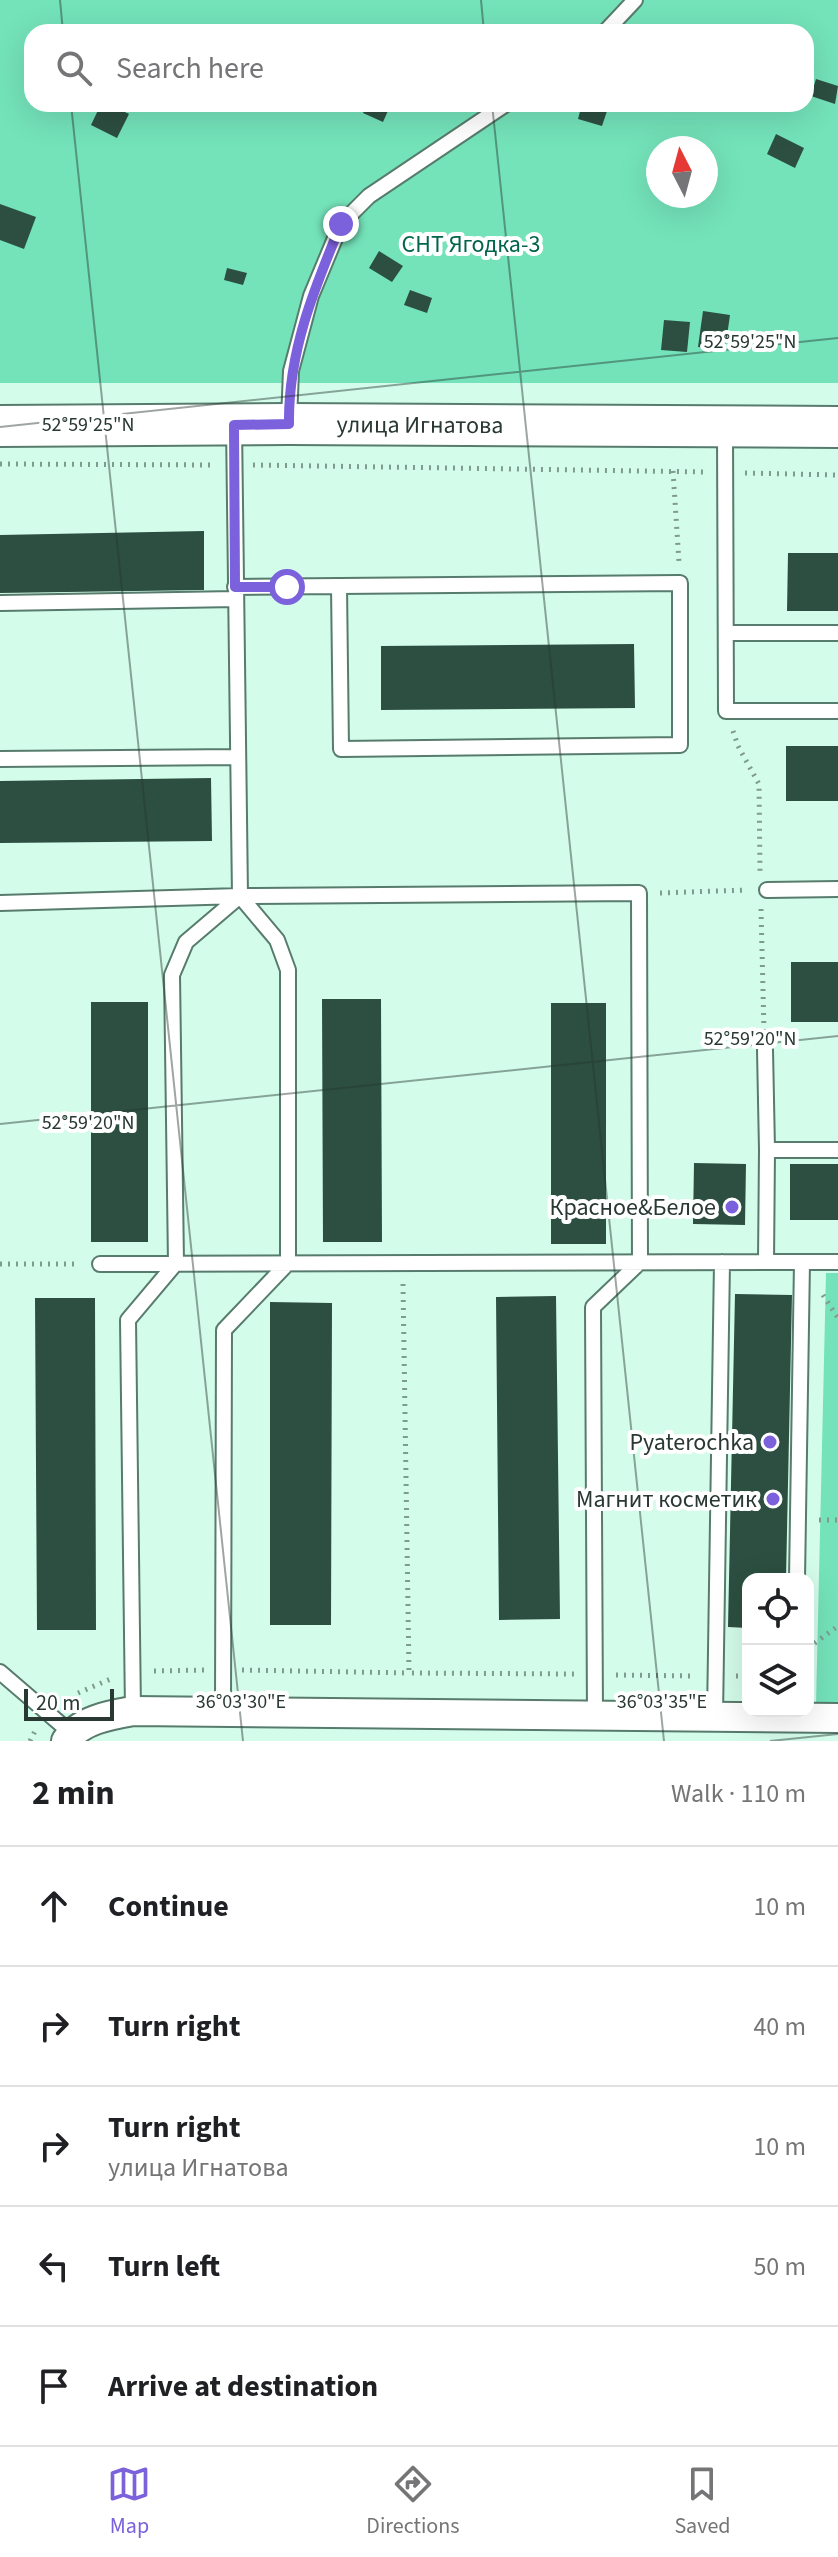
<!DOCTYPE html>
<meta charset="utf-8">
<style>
body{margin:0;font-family:"Source Sans 3",sans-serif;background:#f2f2f2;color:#202124}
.controls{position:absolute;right:24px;bottom:24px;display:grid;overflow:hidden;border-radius:16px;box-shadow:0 8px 32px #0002}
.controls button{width:72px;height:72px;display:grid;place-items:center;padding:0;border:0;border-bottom:2px solid #e0e0e0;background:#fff;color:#202124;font:40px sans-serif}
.compass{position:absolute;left:646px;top:136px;width:72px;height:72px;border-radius:50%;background:#fff;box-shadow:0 8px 32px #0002;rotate:354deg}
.scale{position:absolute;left:24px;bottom:20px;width:90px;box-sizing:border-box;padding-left:8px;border:4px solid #293832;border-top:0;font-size:22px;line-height:28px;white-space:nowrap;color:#293832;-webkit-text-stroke:6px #fff;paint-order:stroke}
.stop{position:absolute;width:24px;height:24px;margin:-18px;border:6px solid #7c61dc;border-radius:50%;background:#fff}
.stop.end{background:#7c61dc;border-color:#fff;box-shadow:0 2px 8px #0008}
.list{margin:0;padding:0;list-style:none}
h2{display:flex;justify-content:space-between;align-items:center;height:104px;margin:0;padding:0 32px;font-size:34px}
h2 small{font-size:26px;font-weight:400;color:#757577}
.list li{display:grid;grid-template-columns:52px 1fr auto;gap:24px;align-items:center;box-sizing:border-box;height:120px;padding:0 32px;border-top:2px solid #e0e0e0}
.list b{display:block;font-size:30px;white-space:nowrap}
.list p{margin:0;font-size:26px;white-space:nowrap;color:#757577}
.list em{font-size:26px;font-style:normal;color:#757577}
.icon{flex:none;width:44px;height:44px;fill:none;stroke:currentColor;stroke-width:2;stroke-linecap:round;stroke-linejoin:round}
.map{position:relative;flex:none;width:838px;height:1741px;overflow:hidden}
.search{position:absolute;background:#fff;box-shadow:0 8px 32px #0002;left:24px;right:24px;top:24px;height:88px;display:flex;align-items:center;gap:20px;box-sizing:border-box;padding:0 28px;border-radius:24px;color:#757577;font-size:30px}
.sheet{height:704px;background:#fff}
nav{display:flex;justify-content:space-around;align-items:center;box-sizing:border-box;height:112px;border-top:2px solid #e0e0e0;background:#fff;font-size:22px;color:#757577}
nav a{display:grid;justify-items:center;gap:4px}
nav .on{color:#7c61dc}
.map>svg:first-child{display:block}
.green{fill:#74e3ba;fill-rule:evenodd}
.building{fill:#2c4f41}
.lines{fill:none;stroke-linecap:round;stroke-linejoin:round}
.lane-casing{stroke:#577b6c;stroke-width:18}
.street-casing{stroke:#577b6c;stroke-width:32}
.secondary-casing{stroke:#577b6c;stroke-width:44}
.path{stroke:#7f9b8f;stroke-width:5;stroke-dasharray:2 6;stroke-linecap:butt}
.lane{stroke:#fff;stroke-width:14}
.street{stroke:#fff;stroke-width:28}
.secondary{stroke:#fff;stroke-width:40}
.route{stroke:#7c61dc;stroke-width:10}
.ticks{fill:none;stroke:#293832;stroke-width:2;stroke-opacity:0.45}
.poi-dot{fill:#7c61dc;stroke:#fff;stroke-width:3}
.labels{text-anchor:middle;stroke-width:8;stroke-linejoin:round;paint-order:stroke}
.park-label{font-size:24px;fill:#02654b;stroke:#fff}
.street-label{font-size:24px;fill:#293832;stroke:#fff}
.poi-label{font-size:24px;fill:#293832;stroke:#fff;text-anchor:end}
.ticks-label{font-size:20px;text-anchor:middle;fill:#293832;stroke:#fff;stroke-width:8;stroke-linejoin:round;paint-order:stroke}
</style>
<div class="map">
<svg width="838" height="1741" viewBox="0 0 838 1741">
<rect width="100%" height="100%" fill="#d4fceb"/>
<path class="green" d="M0,0H838V383H0ZM32,32H806V104H32ZM658,148H706V196H658Z
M826,1273H838V1705H816Z"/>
<path class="building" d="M816,79L838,86L835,104L811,96Z
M101,104H108L129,114L117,138L91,125Z
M366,104H391L383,122L363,113Z
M582,104L608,108L602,126L578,119Z
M776,134L804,148L795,168L767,154Z
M0,204L36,217L24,249L0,240Z
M379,251L403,266L392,282L369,268Z
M227,268L247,273L243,285L224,280Z
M410,290L432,298L427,313L404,305Z
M703,311L730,315L725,350L698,347Z
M664,320L690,322L687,352L661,350Z
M204,531V590L0,593V535Z
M788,553H838V611H787Z
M634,644L635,708L381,710V646Z
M786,746H838V801H786Z
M211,778L212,841L0,843V781Z
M791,962H838V1022H791Z
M322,999H381L382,1242H323Z
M91,1002H148V1242H91Z
M551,1003H606V1244H551Z
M694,1163L746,1164L745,1225L693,1224Z
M790,1164H838V1220H790Z
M735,1294L792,1295L786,1579H748V1628L728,1627Z
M556,1296L560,1619L499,1620L496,1297Z
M35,1298H95L96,1630H37Z
M270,1302L332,1303L331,1625H270Z"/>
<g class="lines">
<g class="lane-casing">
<path id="lane" d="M605,32L635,0
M289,420L291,371L311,296L341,224L369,196L506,104
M725,430L726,711H838
M235,587L680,583V745L341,749L339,586
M0,603L236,599
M726,633H838
M0,759L238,757
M767,890L838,889
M0,903L240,896L234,425
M765,1050L767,1150
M766,1262L767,1150H838
M100,1264L802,1262
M797,1579L802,1262H838
M0,1672L71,1733
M133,1711L128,1320L176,1263L172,975L186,942L240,896L639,893L640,1262L593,1307L595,1715
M223,1711L224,1330L288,1263V970L277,940L240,896
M715,1716L722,1262"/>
</g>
<g class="street-casing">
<path id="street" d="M66,1741C80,1720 110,1715 133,1711L838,1718"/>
</g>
<g class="secondary-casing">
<g id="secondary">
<path id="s1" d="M0,426L289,424L838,427"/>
</g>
</g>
<path class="path" d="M0,464L215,465
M253,465L707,472
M673,471L679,562
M745,473L838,475
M733,731L738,746L759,784L760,871
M660,893L746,890
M761,909L764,1031
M0,1264H79
M403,1284L409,1673L574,1674
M823,1295L838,1318
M819,1520H838
M808,1648L838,1626
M242,1670L409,1673
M154,1671L204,1670
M616,1675L694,1676
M736,1676H748
M78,1693L113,1678
M30,1741L36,1729"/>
<use href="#lane" class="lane"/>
<use href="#street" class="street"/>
<use href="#secondary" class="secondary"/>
</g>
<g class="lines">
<path class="route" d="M287,587H235L234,425L289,424C288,352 314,289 341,224"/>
</g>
<path class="ticks" d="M60,0L63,32M481,0L484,32M71,104L243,1741M492,104L664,1741M0,427L838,338M0,1124L838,1036M770,1741L838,1734"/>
<g class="poi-dot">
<circle cx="732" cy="1207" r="8"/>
<circle cx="770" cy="1442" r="8"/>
<circle cx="773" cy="1499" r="8"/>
</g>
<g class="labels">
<g class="park-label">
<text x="471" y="252">СНТ Ягодка-3</text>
</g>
<g class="street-label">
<text dy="8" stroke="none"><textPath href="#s1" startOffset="420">улица Игнатова</textPath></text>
</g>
<g class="poi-label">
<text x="716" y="1215">Красное&amp;Белое</text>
<text x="754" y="1450">Pyaterochka</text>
<text x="757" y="1507">Магнит косметик</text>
</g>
</g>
<g class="ticks-label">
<text x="750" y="348">52°59'25"N</text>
<text x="88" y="431">52°59'25"N</text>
<text x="750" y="1045">52°59'20"N</text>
<text x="88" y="1129">52°59'20"N</text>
<text x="241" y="1708">36°03'30"E</text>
<text x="662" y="1708">36°03'35"E</text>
</g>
</svg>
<div class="controls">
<button><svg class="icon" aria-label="locate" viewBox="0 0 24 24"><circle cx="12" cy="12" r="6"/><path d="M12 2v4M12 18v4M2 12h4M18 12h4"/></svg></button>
<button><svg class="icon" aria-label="layers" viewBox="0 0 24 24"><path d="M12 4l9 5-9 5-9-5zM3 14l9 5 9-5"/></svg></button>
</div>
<svg class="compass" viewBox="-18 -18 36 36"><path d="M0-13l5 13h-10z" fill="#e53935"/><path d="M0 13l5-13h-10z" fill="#757577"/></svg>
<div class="scale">20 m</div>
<div class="stop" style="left:287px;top:587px"></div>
<div class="stop end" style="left:341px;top:224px"></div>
<div class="search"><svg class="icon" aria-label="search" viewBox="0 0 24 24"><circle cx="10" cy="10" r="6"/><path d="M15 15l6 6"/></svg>Search here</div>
</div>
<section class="sheet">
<h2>2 min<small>Walk · 110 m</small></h2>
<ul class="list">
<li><svg class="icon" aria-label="ahead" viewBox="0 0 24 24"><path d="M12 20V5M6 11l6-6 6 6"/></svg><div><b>Continue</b></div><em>10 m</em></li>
<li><svg class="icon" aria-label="right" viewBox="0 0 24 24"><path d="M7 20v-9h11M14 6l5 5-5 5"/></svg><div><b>Turn right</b></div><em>40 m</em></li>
<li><svg class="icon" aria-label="right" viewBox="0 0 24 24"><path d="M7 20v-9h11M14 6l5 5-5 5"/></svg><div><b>Turn right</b><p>улица Игнатова</p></div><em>10 m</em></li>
<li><svg class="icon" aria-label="left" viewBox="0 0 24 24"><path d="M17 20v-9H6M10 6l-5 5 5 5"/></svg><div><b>Turn left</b></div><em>50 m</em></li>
<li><svg class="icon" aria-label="arrive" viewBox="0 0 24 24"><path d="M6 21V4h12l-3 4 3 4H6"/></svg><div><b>Arrive at destination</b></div></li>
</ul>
</section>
<nav>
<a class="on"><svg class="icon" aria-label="map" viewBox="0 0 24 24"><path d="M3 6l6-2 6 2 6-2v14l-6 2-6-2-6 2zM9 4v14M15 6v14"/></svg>Map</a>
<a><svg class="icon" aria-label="directions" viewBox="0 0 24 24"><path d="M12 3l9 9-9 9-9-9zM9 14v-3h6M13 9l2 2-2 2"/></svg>Directions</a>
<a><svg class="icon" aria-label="saved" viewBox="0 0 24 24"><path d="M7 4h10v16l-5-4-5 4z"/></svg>Saved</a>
</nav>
